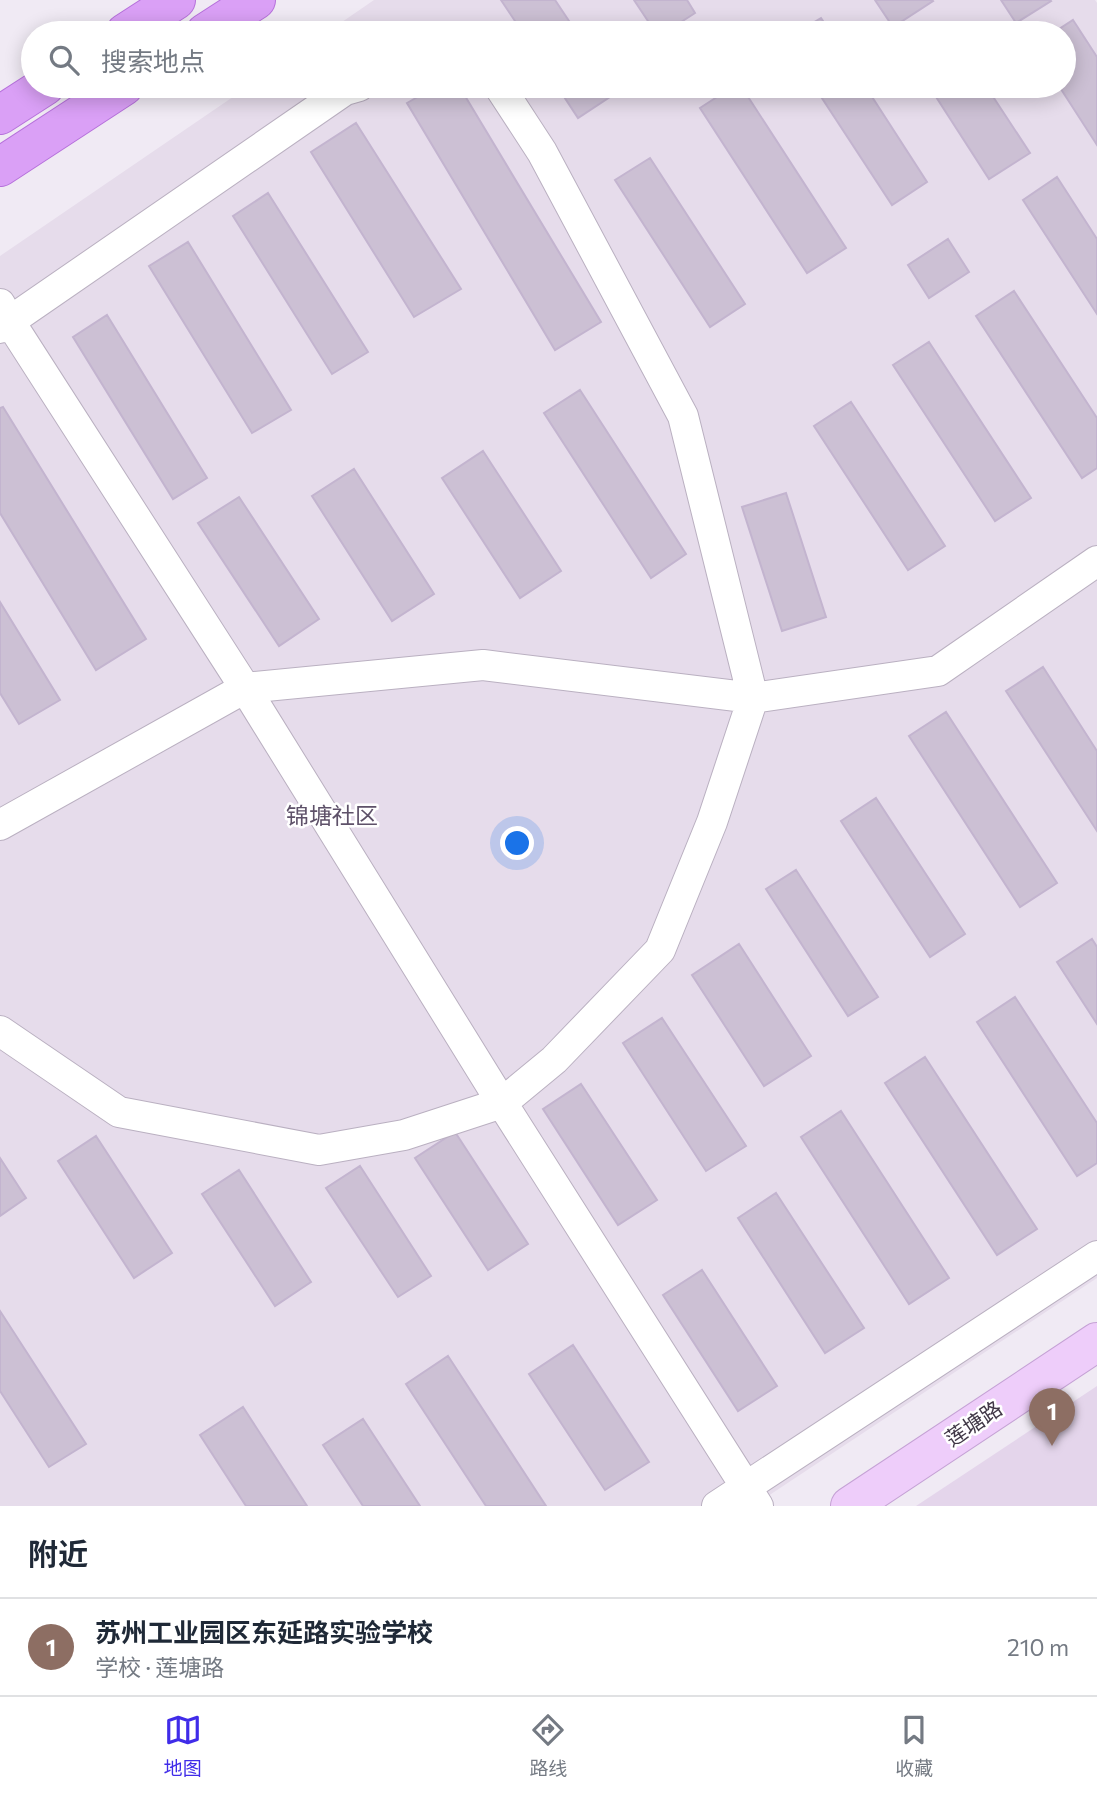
<!DOCTYPE html>
<html lang="zh">
<meta charset="utf-8">
<style>
body{margin:0;font-family:Commissioner,"Noto Sans SC",sans-serif;background:#f2f2f3;color:#1f2937}
.you{position:absolute;left:518px;top:844px;width:24px;height:24px;margin:-18px;border:5px solid #fff;border-radius:50%;background:#1a73e8;box-shadow:0 0 0 10px #1a73e833}
.badge{display:grid;place-items:center;width:46px;height:46px;border-radius:50%;background:#402ce9;color:#fff;font-size:23px;font-weight:700}
.pin{position:absolute;translate:-50% -58px;filter:drop-shadow(0 2px 4px #0008)}
.pin::after{content:'';position:absolute;top:37px;width:24px;height:21px;background:inherit;clip-path:polygon(0 0,100% 0,50% 100%)}
.list{margin:0;padding:0;list-style:none}
h2{display:flex;justify-content:space-between;align-items:center;height:91px;margin:0;padding:0 28px;font-size:30px}
h2 small{font-size:23px;font-weight:400;color:#747a83}
.list li{display:grid;grid-template-columns:46px 1fr auto;gap:21px;align-items:center;box-sizing:border-box;height:98px;padding:0 28px;border-top:2px solid #e0e1e3}
.list b{display:block;font-size:26px;white-space:nowrap}
.list p{margin:0;font-size:23px;white-space:nowrap;color:#747a83}
.list em{font-size:23px;font-style:normal;color:#747a83}
.icon{flex:none;width:38px;height:38px;fill:none;stroke:currentColor;stroke-width:2;stroke-linecap:round;stroke-linejoin:round}
.map{position:relative;flex:none;width:1097px;height:1506px;overflow:hidden}
.search{position:absolute;background:#fff;box-shadow:0 4px 18px #0003;left:21px;right:21px;top:21px;height:77px;display:flex;align-items:center;gap:18px;box-sizing:border-box;padding:0 24px;border-radius:38px;color:#747a83;font-size:26px}
.sheet{height:189px;background:#fff}
nav{display:flex;justify-content:space-around;align-items:center;box-sizing:border-box;height:98px;border-top:2px solid #e0e1e3;background:#fff;font-size:19px;color:#747a83}
nav a{display:grid;justify-items:center;gap:4px}
nav .on{color:#402ce9}
.map>svg:first-child{display:block}
.residential{fill:#e6dceb}
.education{fill:#e4d5eb}
.building{fill:#ccc0d4;stroke:#c3b4cf;stroke-width:2}
.lines{fill:none;stroke-linecap:round;stroke-linejoin:round}
.street-casing{stroke:#bab0c1;stroke-width:32}
.secondary-casing{stroke:#c5a2d5;stroke-width:40}
.primary-casing{stroke:#b671db;stroke-width:40}
.street{stroke:#fff;stroke-width:30}
.secondary{stroke:#eecdfa;stroke-width:38}
.primary{stroke:#daa0f6;stroke-width:38}
.labels{text-anchor:middle;stroke-width:5;stroke-linejoin:round;paint-order:stroke}
.street-label{font-size:21px;fill:#413847;stroke:#fff}
.neighbourhood-label{font-size:23px;fill:#5e5169;stroke:#fff}
</style>
<div class="map">
<svg width="1097" height="1506" viewBox="0 0 1097 1506">
<rect width="100%" height="100%" fill="#f0eaf4"/>
<path class="residential" d="M374,0H1095L1097,3V1278L753,1506H0V256L249,86H1064V33H326Z"/>
<path class="education" d="M1097,1386V1506H916Z"/>
<path class="building" d="M501,0H555L577,33H523Z
M634,0H687L695,13L664,33H656Z
M875,0H932L933,1L893,27Z
M1001,0H1050L1051,1L1016,23Z
M821,18L831,33H796Z
M1073,20L1097,57V145L1059,86H1064V33H1053Z
M437,86H459L601,322L555,350L407,103Z
M557,86H611L616,93L578,118Z
M734,86H741L846,248L807,273L700,108Z
M814,86H865L927,182L892,205Z
M929,86H986L1030,153L989,179Z
M356,123L461,289L414,317L311,152Z
M650,158L745,304L710,327L615,180Z
M1057,177L1097,239V314L1023,200Z
M268,193L368,352L332,374L233,216Z
M948,239L969,272L929,298L908,265Z
M188,242L291,410L252,433L149,266Z
M1014,291L1097,418V468L1082,478L976,316Z
M107,315L207,478L173,499L73,337Z
M929,342L1031,498L995,521L893,365Z
M580,390L686,554L651,578L544,413Z
M851,402L945,546L908,570L814,426Z
M3,407L146,639L96,670L0,513V408Z
M483,451L561,571L520,598L442,478Z
M354,469L434,594L392,621L312,496Z
M786,493L826,617L782,631L742,507Z
M239,497L319,619L279,646L198,523Z
M0,602L60,700L19,724L0,693Z
M1043,667L1097,751V831L1006,691Z
M946,712L1057,883L1020,907L909,736Z
M876,798L965,934L930,957L841,821Z
M796,870L878,997L848,1016L766,889Z
M1092,939L1097,947V1024L1057,962Z
M739,944L811,1056L764,1086L692,975Z
M1015,997L1097,1123V1163L1077,1176L977,1022Z
M662,1018L746,1146L706,1171L623,1043Z
M925,1057L1037,1229L997,1255L885,1083Z
M581,1084L657,1200L618,1225L543,1109Z
M841,1111L949,1278L909,1304L801,1137Z
M455,1132L528,1244L488,1270L415,1158Z
M96,1136L172,1253L134,1278L58,1161Z
M0,1158L26,1198L0,1216Z
M360,1166L431,1276L398,1297L326,1188Z
M239,1170L311,1282L275,1306L202,1194Z
M776,1193L864,1328L825,1353L738,1218Z
M702,1270L777,1386L738,1411L663,1295Z
M0,1311L86,1444L49,1467L0,1391Z
M573,1345L649,1462L605,1490L529,1374Z
M448,1356L546,1506H486L406,1384Z
M243,1407L307,1506H246L200,1435Z
M363,1419L420,1506H363L323,1445Z"/>
<g class="lines">
<g class="street-casing">
<path id="street" d="M0,304L10,322L245,688L502,1103L758,1506
M0,328L345,90L359,86
M0,825L245,688L483,665L753,698L683,416L542,152L499,86
M0,1031L119,1112L319,1150L404,1135L502,1103L554,1060L660,950L712,822L753,698L938,671L1097,561
M717,1506L1097,1256"/>
</g>
<g class="secondary-casing">
<path id="secondary" d="M850,1506L1097,1342"/>
</g>
<g class="primary-casing">
<path id="primary" d="M125,33L176,0
M205,33L256,0
M0,115L45,86
M0,167L124,86"/>
</g>
<use href="#street" class="street"/>
<use href="#secondary" class="secondary"/>
<use href="#primary" class="primary"/>
</g>
<g class="labels">
<g class="street-label">
<text transform="translate(974 1424) rotate(-34)" y="7">莲塘路</text>
</g>
<g class="neighbourhood-label">
<text x="332" y="824">锦塘社区</text>
</g>
</g>
</svg>
<div class="you"></div>
<div class="pin badge" style="left:1052px;top:1446px;background:#8d6e63">1</div>
<div class="search"><svg class="icon" aria-label="search" viewBox="0 0 24 24"><circle cx="10" cy="10" r="6"/><path d="M15 15l6 6"/></svg>搜索地点</div>
</div>
<section class="sheet">
<h2>附近<small></small></h2>
<ul class="list">
<li><span class="badge" style="background:#8d6e63">1</span><div><b>苏州工业园区东延路实验学校</b><p>学校 · 莲塘路</p></div><em>210 m</em></li>
</ul>
</section>
<nav>
<a class="on"><svg class="icon" aria-label="map" viewBox="0 0 24 24"><path d="M3 6l6-2 6 2 6-2v14l-6 2-6-2-6 2zM9 4v14M15 6v14"/></svg>地图</a>
<a><svg class="icon" aria-label="directions" viewBox="0 0 24 24"><path d="M12 3l9 9-9 9-9-9zM9 14v-3h6M13 9l2 2-2 2"/></svg>路线</a>
<a><svg class="icon" aria-label="saved" viewBox="0 0 24 24"><path d="M7 4h10v16l-5-4-5 4z"/></svg>收藏</a>
</nav>
